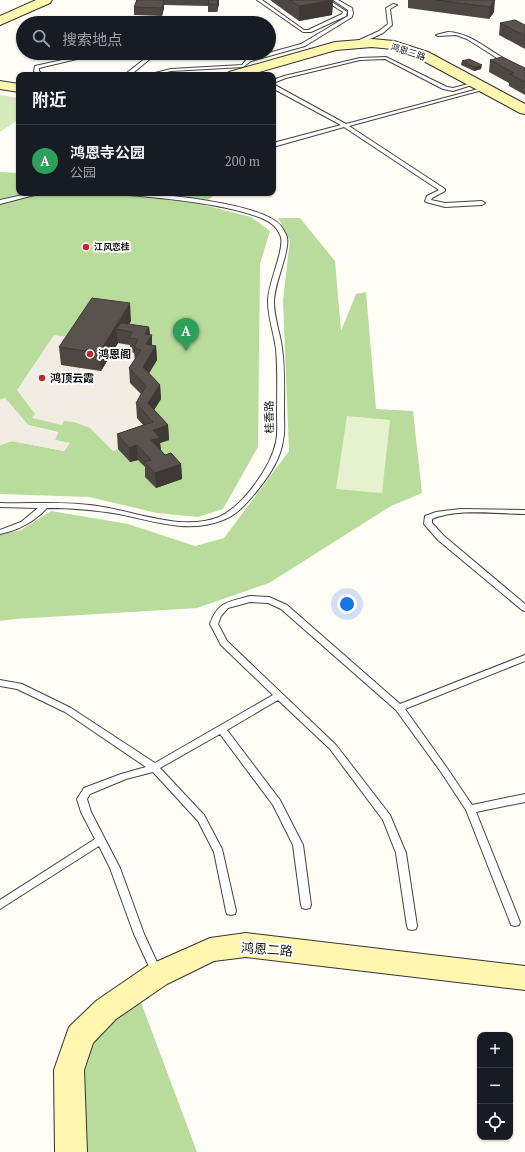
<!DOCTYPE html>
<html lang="zh">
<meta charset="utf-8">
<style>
body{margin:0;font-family:"PT Serif","Noto Sans SC",serif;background:#242831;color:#f1f3f6}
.controls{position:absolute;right:12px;bottom:12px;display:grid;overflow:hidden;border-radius:8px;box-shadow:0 1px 3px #0004}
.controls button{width:36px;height:36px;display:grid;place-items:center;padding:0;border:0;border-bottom:1px solid #363941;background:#171b24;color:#f1f3f6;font:20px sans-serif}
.you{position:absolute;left:347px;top:604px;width:14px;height:14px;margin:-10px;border:3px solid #fff;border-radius:50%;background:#1a73e8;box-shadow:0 0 0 6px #1a73e833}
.badge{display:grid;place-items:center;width:26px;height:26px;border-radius:50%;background:#2563eb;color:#fff;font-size:13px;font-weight:700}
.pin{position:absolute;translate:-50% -33px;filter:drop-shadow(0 1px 2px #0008)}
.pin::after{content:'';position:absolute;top:21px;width:14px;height:12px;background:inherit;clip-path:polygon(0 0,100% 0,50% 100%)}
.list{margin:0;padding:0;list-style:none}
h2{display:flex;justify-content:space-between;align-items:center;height:52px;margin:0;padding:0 16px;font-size:17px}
h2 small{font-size:13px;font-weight:400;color:#9ea1a6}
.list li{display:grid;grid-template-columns:26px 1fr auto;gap:12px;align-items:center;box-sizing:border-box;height:72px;padding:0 16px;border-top:1px solid #363941}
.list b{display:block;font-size:15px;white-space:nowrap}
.list p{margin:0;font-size:13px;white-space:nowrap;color:#9ea1a6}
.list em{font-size:13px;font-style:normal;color:#9ea1a6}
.icon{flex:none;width:22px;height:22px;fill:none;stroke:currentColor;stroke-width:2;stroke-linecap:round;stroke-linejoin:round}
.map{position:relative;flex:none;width:525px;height:1152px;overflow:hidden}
.search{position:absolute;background:#171b24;box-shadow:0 1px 3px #0004;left:16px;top:16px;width:260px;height:44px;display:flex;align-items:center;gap:10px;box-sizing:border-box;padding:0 14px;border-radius:22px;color:#9ea1a6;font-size:15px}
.panel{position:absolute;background:#171b24;box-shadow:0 1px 3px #0004;left:16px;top:72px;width:260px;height:124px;border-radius:8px}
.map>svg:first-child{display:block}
.green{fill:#d5ebbd}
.forest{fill:#b9dc9c}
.pitch{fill:#e6f2cf}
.plaza{fill:#f1ede2}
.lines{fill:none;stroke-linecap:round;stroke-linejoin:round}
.lane-casing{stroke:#444;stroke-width:2}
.secondary-casing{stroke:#333;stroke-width:2}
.lane{fill:#fff;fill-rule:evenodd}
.secondary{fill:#fff6b0;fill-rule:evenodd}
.wall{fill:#4d4742}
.shaded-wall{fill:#3f3936}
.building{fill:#5a524d;stroke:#3f3936}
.poi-dot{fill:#c4262e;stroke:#fff;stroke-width:1.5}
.labels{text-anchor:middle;stroke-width:4;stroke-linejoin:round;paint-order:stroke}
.far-street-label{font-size:9px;fill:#111;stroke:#fff}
.far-poi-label{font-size:9px;font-weight:bold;fill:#111;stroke:#fff;text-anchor:start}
.poi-label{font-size:11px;font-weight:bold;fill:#111;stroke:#fff;text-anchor:start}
.street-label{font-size:11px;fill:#111;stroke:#fff}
.near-street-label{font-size:13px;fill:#111;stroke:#fff}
</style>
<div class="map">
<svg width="525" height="1152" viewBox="0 0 525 1152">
<rect width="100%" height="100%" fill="#fffdf5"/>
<path class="green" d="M0,95L19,98V119L0,132Z"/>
<path class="forest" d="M0,172L19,173V193H217L208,200L204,205L251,217L270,231L260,264L258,447L223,509L198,517L157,513L89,497L0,494V445L12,441L64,451L69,443L55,440L58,432L28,425L5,398L0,400Z
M278,218H300L335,261L341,331L356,294L366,292L376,409L413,411L422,493L391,506L269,583L197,608L15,619L0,621V535L21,530L51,511L128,524L195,546L224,538L289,451L283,300L290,240Z
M139,997L197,1152H84L80,1048Z"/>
<path class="pitch" d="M347,416L390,420L382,493L336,489Z"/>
<path class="plaza" d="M54,335L79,339L62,365L101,371L118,343L133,346L139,354L154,436L113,451L90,428L74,422L64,421L62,425L32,418L35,414L17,390Z
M5,398L28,425L58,433L55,440L70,443L64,451L12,441L0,445V400Z"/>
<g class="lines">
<g class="lane-casing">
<path id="lane" d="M257,0H262L304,30H308L342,14L343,12L324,0H329L347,12L346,16L311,32H303Z
M333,0H338L352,8L353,13L352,17L305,46L251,61L243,67L171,71L155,75H147L171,69L242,65L247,59L301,44L348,16V10Z
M393,4L397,5L390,9L392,25L383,33L357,45H353V43L379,31L388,24L386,8Z
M147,18H216L218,19L216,20H150L148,23H143Z
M448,32C469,33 483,46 500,56C508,61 517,65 525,70V73L497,58L467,39L456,35L438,36L436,35Z
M94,53H102L39,68V71L41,73L53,75H38L34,71L35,66Z
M146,53H150L151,58L133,73V75H129L128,72L147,57Z
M386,57L447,87L453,88L476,82L478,83L453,91L443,89L385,59L360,60L286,78L273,83V80L284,76L360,58Z
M273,84L346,124L486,87V89L349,126L445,189V191L432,198L431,200L445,203L482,201L485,203L482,205L445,207L426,202L425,201L427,196L439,190L344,127L273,147V143L341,125L274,89Z
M32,193H42L0,204V200Z
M127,193C157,193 263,203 281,226C283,229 286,234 287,237C290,252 274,283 274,302C274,318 280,332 282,348C285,369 284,392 284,414C284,422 285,432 283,440C281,459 267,479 256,492C247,503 237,515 223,520C188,534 154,521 119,514C95,510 72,508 47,508C34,522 19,530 0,534V530L21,522L38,508L0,507V503C32,504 65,501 97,506C134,511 182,532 219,517C243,506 271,467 276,442C278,433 277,423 277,414C277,393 278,370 276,349C274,333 268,318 268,301C268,283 284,252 281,237C280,235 278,230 276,228C259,206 159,198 130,195Z
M460,509L525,510V514C497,514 458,508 432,519V523L444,536L525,604V611L522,610L438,540L424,524L425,516L436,512Z
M250,596L269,597L287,605L400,704L525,655V661L405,709L447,768L472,805L525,794V802L476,812L520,922L519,925L515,926L511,925L510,922L466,810L441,772L396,710L281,609L268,603L250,602L228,608L221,616L218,624L227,641L336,745L390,815L406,853L417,926L416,929L412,930L408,929L407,926L396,853L383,820L330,749L278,700L227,730L280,800L303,845L311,905L310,908L306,909L302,908L301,905L293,845L273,805L220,734L160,768L204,815L222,849L236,911L235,914L231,915L227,914L226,911L214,852L198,821L153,772L126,779L90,794L87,799L91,812L120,868L144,934L162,973L161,976L157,977L153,976L152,973L134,934L110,868L99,846L0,909V900L95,839L81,812L77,799L84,788L121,774L146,767L65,712L17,689L0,686V680L22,684L71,708L155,763L273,695L221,645L210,624C218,601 229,602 250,596Z"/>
</g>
<g class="secondary-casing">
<path id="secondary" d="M36,0H52L50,3L0,25V16Z
M372,39L394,41L428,52L525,104V114L520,113L418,58L392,49L372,47L336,50L249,75H227L229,72L335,42Z
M0,81L19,84V92L0,89Z
M246,933L525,966V990L246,957L214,961L167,984L116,1019L93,1043L84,1070L87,1152H55L54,1070L69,1027L96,1001L147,966L210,938Z"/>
</g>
<use href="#lane" class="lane"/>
<use href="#secondary" class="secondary"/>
</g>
<path class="wall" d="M136,0H219V4L217,12H208V6L164,5V8L162,16L134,15V7L136,2Z
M270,0H333L332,15L299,21Z
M408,0H493L494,12L489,19L408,8Z
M500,23L525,25V49L499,35Z
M490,60L525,68V95L509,86V83L489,72Z
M462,61L481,69L474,71L461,65Z
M131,321L129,324L149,327L150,335H152V345L156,346L157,360L149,373L160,385L161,399L154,410L168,425L169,440L160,443L161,450L165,455L181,464L182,479L156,488L145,477V467L138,460L130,462L118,449L117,434L143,425L137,418L136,403L141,394L130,383L129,368L135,360L134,353L130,352V345L118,343L101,371L61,365L59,347Z"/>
<path class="shaded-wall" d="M164,0V8L162,16V8Z
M218,0H219V4L217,12V4Z
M333,0L332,15L299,21V6Z
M495,0L494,12L489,19L490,7Z
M482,65L481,69L474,71V67Z
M130,303L131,321L125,331L116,329L118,343L101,371L99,353Z
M149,327L150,338L152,335V349L147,358L145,334Z
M156,346L157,360L144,382L143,367Z
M160,385L161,399L149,418L148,403Z
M168,425L169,440L160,443L161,452L151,440L153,430Z
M137,445L138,460L130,462L129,448Z
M181,464L182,479L156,488L155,473Z"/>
<path class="building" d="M137,0H164L162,8L134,7Z
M209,0H218L217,4H208Z
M290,0H333L299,6Z
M436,0H495L490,7Z
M515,20L525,25V36L500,23Z
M502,57L525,68V82L510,74L514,73L490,60Z
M469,59L482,65L474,67L462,61Z
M92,298L130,303L99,353L59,347Z
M121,323L149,327L145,334L152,335L146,344L156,346L143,367L160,385L148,403L168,425L153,430L160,438L151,440L165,455L171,453L181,464L155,473L144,462L151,460L137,445L129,448L117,434L153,422L136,403L146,386L129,368L141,350L134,348L138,339L129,338L132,332L116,329Z"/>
<g class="poi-dot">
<circle cx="86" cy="247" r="4"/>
<circle cx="90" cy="354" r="4"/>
<circle cx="42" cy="378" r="4"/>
</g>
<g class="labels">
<g class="far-street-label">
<text transform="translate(408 52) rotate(18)" y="3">鸿恩三路</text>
</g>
<g class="far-poi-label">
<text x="94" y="250">江风恋桂</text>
</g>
<g class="poi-label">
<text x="98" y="358">鸿恩阁</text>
<text x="50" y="382">鸿顶云霞</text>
</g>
<g class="street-label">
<text transform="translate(269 417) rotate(-91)" y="4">桂香路</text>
</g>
<g class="near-street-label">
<text transform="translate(267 949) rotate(4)" y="5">鸿恩二路</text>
</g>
</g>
</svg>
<div class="controls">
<button>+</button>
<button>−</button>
<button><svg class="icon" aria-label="locate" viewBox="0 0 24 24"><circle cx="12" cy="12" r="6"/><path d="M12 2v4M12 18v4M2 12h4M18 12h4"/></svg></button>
</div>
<div class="you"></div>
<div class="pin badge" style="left:186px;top:351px;background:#2e9e5b">A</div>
<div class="search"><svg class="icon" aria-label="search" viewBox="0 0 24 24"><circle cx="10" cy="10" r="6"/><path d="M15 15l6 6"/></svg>搜索地点</div>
<section class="panel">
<h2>附近<small></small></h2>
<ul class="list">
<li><span class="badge" style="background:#2e9e5b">A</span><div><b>鸿恩寺公园</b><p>公园</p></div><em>200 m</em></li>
</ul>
</section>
</div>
